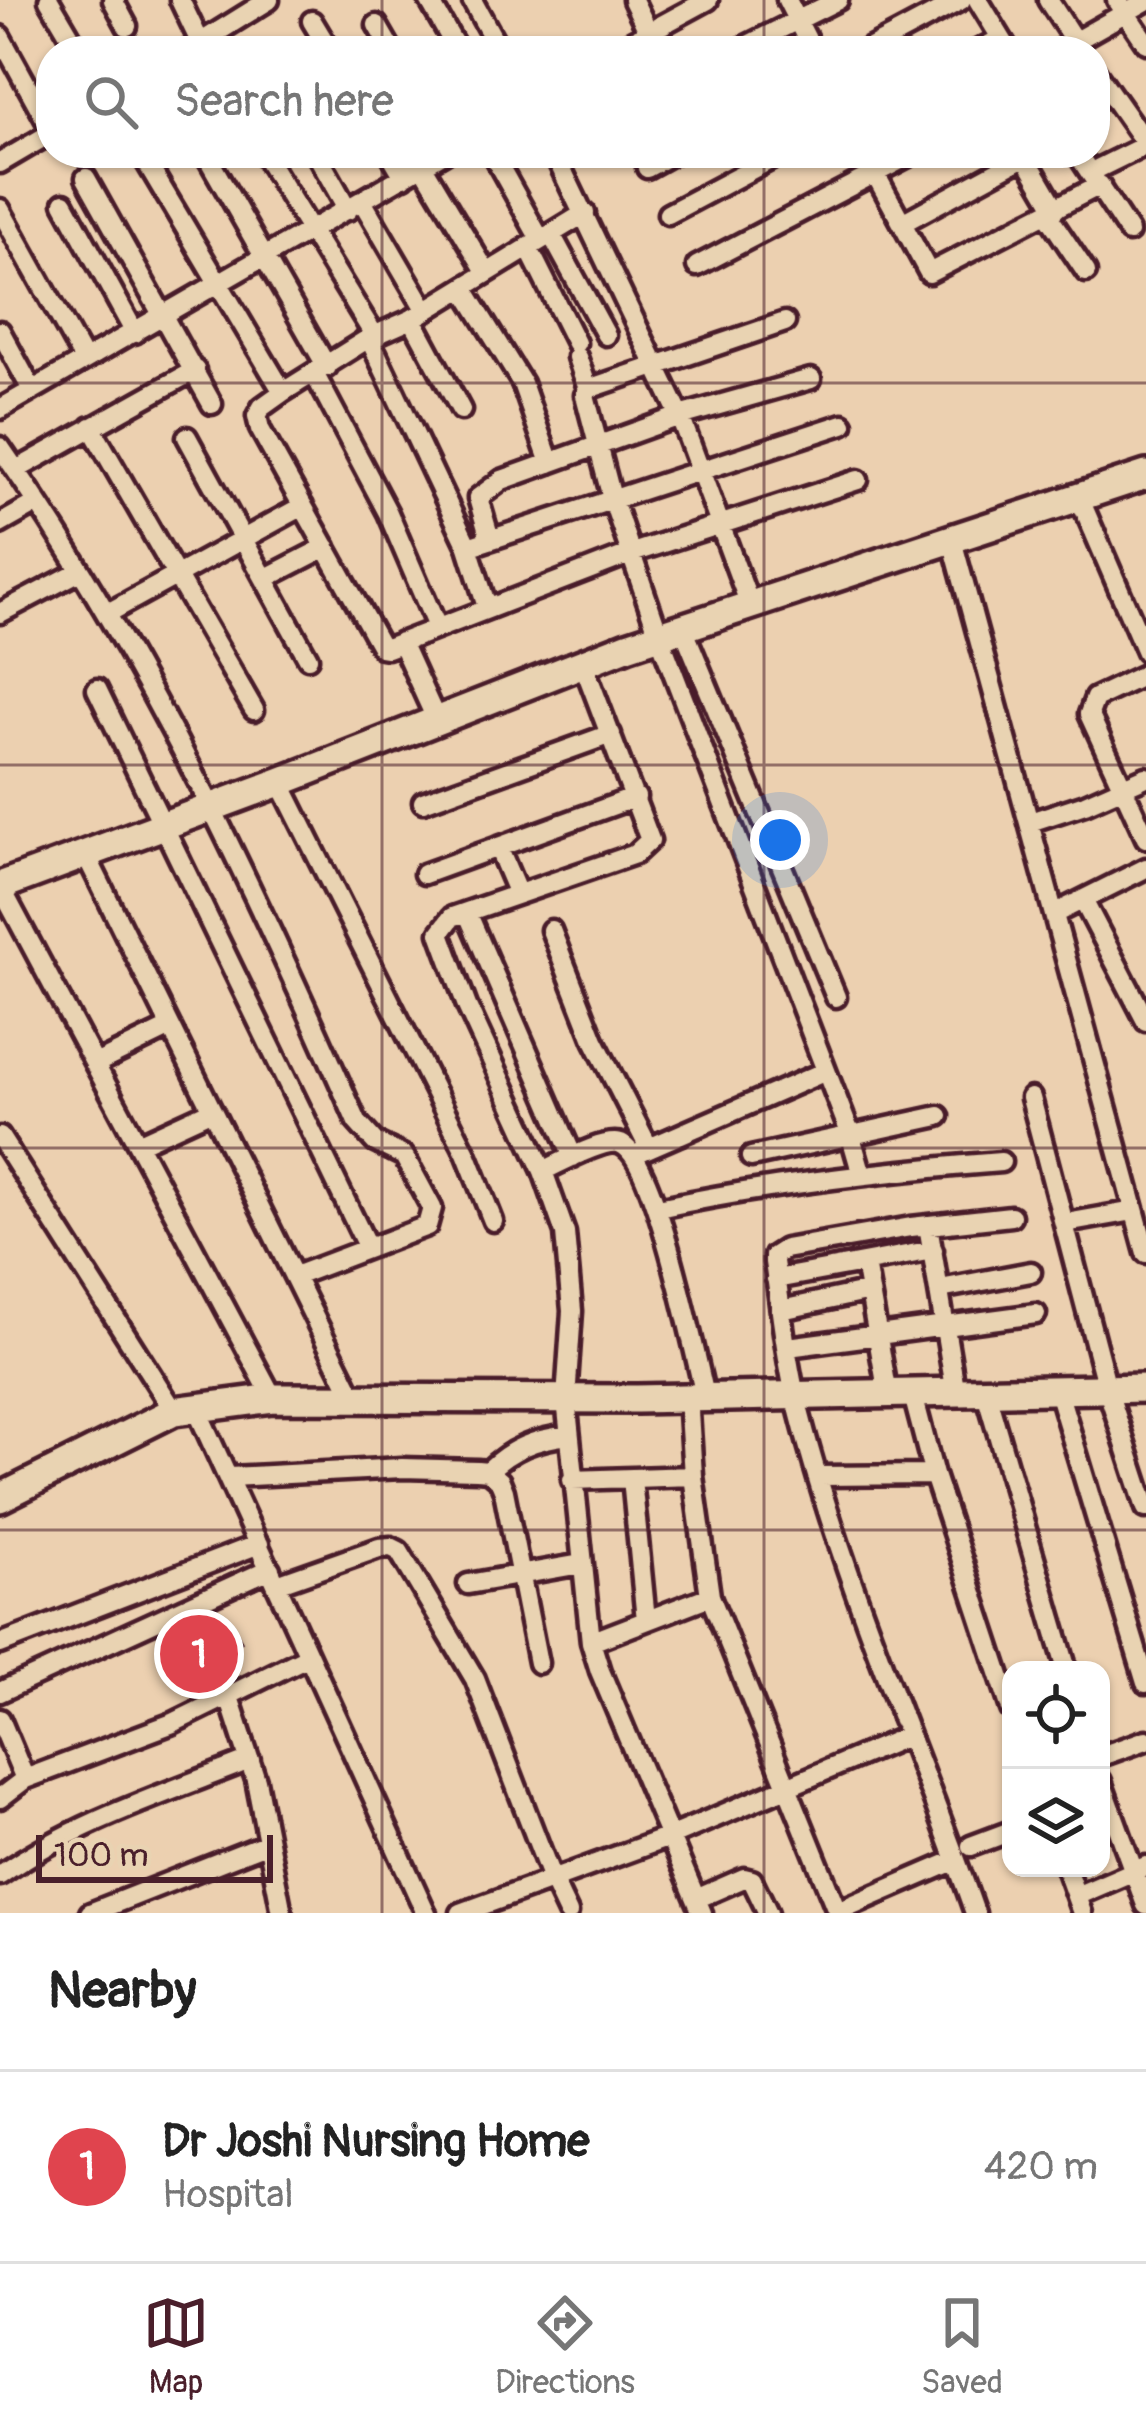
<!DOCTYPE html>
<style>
body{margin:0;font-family:Pangolin,sans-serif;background:#f6f6f6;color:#222}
.controls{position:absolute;right:36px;bottom:36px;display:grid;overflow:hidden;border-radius:24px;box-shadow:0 3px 9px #0004}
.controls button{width:108px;height:108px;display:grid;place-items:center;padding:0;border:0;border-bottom:3px solid #e0e0e0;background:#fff;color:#222;font:60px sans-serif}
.scale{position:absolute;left:36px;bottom:30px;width:237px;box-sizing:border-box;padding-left:12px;border:6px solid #4a1f2b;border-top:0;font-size:33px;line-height:42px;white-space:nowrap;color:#4a1f2b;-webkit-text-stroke:9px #e9d3b2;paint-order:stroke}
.you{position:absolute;left:780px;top:840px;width:42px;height:42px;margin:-30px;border:9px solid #fff;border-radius:50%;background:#1a73e8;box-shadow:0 0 0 18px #1a73e833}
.badge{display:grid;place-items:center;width:78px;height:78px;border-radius:50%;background:#4a1f2b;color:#fff;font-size:39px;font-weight:700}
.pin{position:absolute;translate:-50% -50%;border:6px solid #fff;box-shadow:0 3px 12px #0006}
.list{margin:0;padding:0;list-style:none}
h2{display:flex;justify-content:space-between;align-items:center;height:156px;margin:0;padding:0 48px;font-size:51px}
h2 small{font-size:39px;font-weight:400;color:#767676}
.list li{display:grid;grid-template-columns:78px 1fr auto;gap:36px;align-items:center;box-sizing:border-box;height:192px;padding:0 48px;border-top:3px solid #e0e0e0}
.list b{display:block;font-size:45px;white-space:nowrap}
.list p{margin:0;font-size:39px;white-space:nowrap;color:#767676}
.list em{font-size:39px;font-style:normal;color:#767676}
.icon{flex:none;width:66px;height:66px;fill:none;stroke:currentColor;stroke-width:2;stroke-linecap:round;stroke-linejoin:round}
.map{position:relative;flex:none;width:1146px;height:1913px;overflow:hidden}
.search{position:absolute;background:#fff;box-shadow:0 3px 9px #0004;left:36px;right:36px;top:36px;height:132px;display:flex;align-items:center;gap:30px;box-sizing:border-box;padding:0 42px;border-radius:48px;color:#767676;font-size:45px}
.sheet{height:348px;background:#fff}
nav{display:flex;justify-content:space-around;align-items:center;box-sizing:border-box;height:168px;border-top:3px solid #e0e0e0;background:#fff;font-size:33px;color:#767676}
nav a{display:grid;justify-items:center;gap:6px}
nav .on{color:#4a1f2b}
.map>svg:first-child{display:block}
.building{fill:#e0ae98;stroke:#4a1f2b;stroke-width:3}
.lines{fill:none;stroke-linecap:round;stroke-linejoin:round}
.street-casing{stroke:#4a1f2b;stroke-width:27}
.secondary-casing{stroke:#4a1f2b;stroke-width:36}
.street{stroke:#e9d3b2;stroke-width:18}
.secondary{stroke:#e9d3b2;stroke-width:27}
.grid{fill:none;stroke:#4a1f2b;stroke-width:3;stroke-opacity:0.55}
</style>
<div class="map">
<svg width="1146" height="1913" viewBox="0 0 1146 1913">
<rect width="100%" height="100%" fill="#ecd0b0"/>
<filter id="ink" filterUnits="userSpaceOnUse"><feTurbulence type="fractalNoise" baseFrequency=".00833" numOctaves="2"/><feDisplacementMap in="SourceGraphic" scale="24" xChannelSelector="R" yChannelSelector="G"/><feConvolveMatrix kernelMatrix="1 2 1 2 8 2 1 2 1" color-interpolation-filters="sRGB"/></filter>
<g filter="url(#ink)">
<path class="building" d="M232,1625L241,1641L178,1675L170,1659Z"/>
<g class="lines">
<g class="street-casing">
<path id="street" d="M49,0L79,51
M113,0L127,26
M180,0L200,42
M429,0L458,51
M472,0L500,51
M633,0L648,31
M787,0L813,51
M978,0L1009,51
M1048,0L1081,51
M1117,0L1146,43
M312,21L330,51
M377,25L392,51
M0,36L51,129
M187,51L269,0
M614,51L708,0
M736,51L838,0
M865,51L961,0
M977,51L1000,39
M1058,51L1146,1
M1095,71L1146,144
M141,153L283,392
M205,153L327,367
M263,153L376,338
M316,153L348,210
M390,153L404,177
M492,153L540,239
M554,153L680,416L750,605
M864,153L929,273L1100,185
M1077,153L1129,232
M1025,156L1056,209
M0,163L51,133
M423,166L487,273
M647,168L674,153
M1091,172L1146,145
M86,178L212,404
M362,201L425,309
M64,203L135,333
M0,209L84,360
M585,213L412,319L369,338L283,392L262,407L257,416L260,429L381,647L387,648L632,553L858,480
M668,214L783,153
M1047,214L1086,272
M902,223L1031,153
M551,234L606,335
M528,247L576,343
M697,266L914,153
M464,289L522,383L550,463
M412,319L461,410
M785,322L588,389L585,395L612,498L660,638L850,1133L862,1175
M0,331L32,390
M369,338L468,547L487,607
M577,357L588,389
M315,375L388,513L437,627
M0,409L444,153
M91,427L254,710
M187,437L308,658
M0,447C147,657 254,888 357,1122L375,1142L404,1156L432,1208L427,1226L295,1276
M16,470L195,370
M1079,497L1146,652
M0,524L37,503
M490,539L478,498L502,480L680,416L811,379
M952,540L1146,1253
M468,547L843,424
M266,578L326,547
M0,613L80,571
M108,613L303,506
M683,628L836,997
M401,642L436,719
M583,663L650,840L635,854L452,917L440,933L467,1006L543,1171L565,1233L572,1311L566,1399L591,1642L600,1671L702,1913
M1146,674L1095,698L1089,714L1146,838
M97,689L368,1248
M280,782L466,1153L493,1221
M423,802L611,734
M1030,822L1085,804L1146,777
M498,847L518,894
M86,855L355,1400
M424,874L636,797
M0,886L273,1398
M1083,900L1146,1021
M467,912L573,1157
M1054,914L1146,868
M551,930L594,1040L649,1148
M95,1064L171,1027
M1031,1098L1107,1388L1146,1508
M0,1137L174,1411
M138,1144L212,1110
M642,1151L826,1071
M751,1157L939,1116
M543,1171C559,1164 605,1137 621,1144C655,1159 695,1354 705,1396
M658,1208C771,1184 886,1171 1001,1162
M1066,1223L1134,1211
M928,1225L956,1394
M865,1263L888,1395
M776,1279L933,1250
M940,1289L1031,1272
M781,1310L870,1291
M788,1347L1036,1314
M1058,1391L1146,1683
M986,1393L1067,1670
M913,1395L934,1475L1011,1709
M688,1396L693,1476L710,1596L838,1913
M196,1408L426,1913
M488,1471C512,1448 535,1439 569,1435
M819,1476L934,1475
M230,1477L402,1468L477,1470L488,1471L500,1481L504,1491L538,1663
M632,1479L646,1620
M572,1480L693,1476
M277,1584L379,1548L391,1547L399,1551L475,1679L552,1879L568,1913
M468,1584L581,1564
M591,1642L710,1596
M0,1644L259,1544
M0,1692L270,1569
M229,1697L256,1780L282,1913
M0,1719L25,1779
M1101,1756L1146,1740
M1101,1781L1146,1905
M0,1798L25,1779L173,1723L307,1657
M971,1846L1011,1831
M1066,1868L1082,1913
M0,1875C76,1822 164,1794 250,1760
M1076,1896L1146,1866
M696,1899L744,1878L752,1880L768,1913
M838,1911L956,1860
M90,1913L268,1843
M461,1913L669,1837L907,1736
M975,1913C916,1743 839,1574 796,1399C785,1354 781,1307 774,1262V1256L785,1249L911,1227L1011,1216"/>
</g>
<g class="secondary-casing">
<path id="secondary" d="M0,886L280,782L627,646L1146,475
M0,1498L174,1411L273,1398L637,1399L1146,1388"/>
</g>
<use href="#street" class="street"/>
<use href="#secondary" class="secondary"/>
</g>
</g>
<path class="grid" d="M382,0V51M764,0V51M382,153V1913M764,153V1913M0,383H1146M0,765H1146M0,1148H1146M0,1530H1146"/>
</svg>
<div class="controls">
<button><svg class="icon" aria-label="locate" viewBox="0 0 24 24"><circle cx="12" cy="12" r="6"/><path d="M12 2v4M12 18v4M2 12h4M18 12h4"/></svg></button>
<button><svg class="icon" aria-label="layers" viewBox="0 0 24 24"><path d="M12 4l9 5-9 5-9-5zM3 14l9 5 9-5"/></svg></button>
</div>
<div class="scale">100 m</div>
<div class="you"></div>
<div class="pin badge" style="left:199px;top:1654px;background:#e0444e">1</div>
<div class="search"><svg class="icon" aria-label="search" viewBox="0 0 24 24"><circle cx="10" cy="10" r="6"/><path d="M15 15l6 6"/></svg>Search here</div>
</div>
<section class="sheet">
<h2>Nearby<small></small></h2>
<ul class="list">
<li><span class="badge" style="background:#e0444e">1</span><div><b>Dr Joshi Nursing Home</b><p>Hospital</p></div><em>420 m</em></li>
</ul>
</section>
<nav>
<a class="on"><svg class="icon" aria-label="map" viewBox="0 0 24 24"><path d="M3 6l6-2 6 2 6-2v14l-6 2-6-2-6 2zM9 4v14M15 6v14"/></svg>Map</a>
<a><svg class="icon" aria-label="directions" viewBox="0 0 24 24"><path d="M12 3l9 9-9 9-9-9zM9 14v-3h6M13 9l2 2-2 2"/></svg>Directions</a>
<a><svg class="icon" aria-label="saved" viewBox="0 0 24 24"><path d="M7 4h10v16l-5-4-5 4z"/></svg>Saved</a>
</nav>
